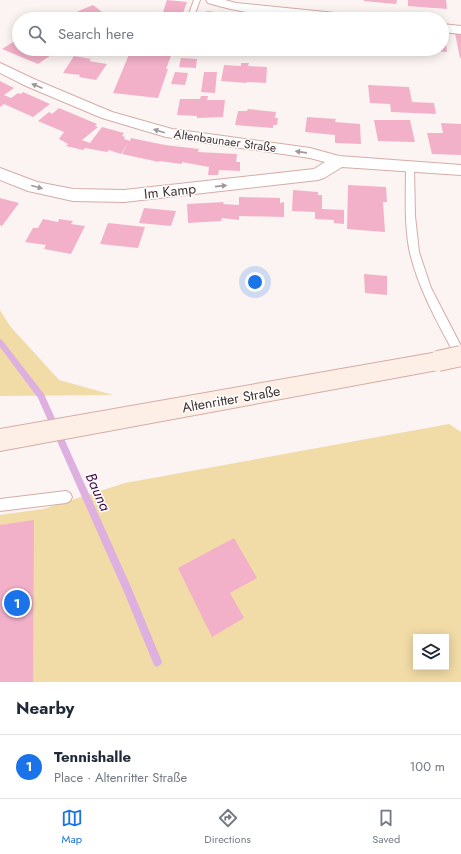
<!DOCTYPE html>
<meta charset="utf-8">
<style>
body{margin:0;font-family:Jost,sans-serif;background:#f6f6f7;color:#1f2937}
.controls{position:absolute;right:12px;bottom:12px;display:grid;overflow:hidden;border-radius:0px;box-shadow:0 2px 10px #0003}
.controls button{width:36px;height:36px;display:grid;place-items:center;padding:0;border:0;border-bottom:1px solid #e0e1e3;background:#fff;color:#1f2937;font:20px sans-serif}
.you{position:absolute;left:255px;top:282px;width:14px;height:14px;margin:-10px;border:3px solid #fff;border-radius:50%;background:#1a73e8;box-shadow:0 0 0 6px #1a73e833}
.badge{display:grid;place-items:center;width:26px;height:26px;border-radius:50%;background:#1a73e8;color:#fff;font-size:13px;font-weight:700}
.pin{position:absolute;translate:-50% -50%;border:2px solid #fff;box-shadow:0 1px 4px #0006}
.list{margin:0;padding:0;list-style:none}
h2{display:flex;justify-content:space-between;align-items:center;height:52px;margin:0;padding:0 16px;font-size:17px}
h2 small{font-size:13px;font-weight:400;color:#747a83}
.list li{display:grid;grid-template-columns:26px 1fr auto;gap:12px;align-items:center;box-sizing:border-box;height:64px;padding:0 16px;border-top:1px solid #e0e1e3}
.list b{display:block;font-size:15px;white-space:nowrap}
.list p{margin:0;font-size:13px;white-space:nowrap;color:#747a83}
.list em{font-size:13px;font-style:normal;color:#747a83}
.icon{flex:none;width:22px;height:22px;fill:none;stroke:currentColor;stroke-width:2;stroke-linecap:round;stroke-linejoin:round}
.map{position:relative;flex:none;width:461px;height:682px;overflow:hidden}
.search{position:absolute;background:#fff;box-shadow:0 2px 10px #0003;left:12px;right:12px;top:12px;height:44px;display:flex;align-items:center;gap:10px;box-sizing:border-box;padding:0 14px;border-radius:22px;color:#747a83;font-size:15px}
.sheet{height:116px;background:#fff}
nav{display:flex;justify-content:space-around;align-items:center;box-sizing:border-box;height:56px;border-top:1px solid #e0e1e3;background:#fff;font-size:11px;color:#747a83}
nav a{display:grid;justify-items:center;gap:2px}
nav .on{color:#1a73e8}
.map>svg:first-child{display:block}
.green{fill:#f1dba6;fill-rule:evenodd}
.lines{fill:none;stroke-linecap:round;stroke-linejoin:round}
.stream{fill:#ddb0e0;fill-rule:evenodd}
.building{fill:#f2b1c9}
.service-casing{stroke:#d4aca7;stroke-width:2}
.minor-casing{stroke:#d4aca7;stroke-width:2}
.secondary-casing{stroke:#d4aca7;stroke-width:2}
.service{fill:#fff;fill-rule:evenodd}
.minor{fill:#fff;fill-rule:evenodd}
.secondary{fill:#fdefe5;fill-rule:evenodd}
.secondary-bridge-casing{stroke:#d4aca7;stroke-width:22;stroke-linecap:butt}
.secondary-bridge{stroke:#fdefe5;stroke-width:20}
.oneway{fill:#a09898}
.labels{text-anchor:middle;stroke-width:3;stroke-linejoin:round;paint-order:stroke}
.far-street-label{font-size:12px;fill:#423230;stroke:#fff}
.street-label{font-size:14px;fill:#423230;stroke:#fff}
.water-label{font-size:15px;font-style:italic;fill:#430e48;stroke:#fff}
</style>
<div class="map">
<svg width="461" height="682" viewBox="0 0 461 682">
<rect width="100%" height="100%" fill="#fcf4f3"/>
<path class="green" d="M0,310L10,326L59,380L113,395L0,396Z
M449,424L461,432V682H0V515L43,509L125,483ZM416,637H446V667H416Z"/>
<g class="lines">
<path class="stream" d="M0,339L2,340L44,394L131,587L162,662L160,665L157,667L154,665L124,592L38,398L0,347Z"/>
</g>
<path class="building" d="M167,0L187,2L183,13L176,15L174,13L163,12Z
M364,0H397L396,4L364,1Z
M408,0H446L447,9L408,6Z
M93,5L106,15L96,19H74L69,15Z
M207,11L243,15L241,19H204Z
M455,33L461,34V58H460Z
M442,35H445L447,52L428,50L442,49Z
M18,39H19V49H43L54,53L38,64L2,49Z
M314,49H345V55L313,54Z
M365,49H387L388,54H366Z
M130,52L171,56L166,69H168L158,98L113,93Z
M74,56L91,59L89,61L107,64L96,80L79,77L80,75L63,73Z
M181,58L197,59L196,68L179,67Z
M241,63H249L248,66L267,67L266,83L247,82L246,83L221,81L224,65L241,66Z
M175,72L188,73L185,85L171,84Z
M204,72H217L215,93L201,92Z
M0,81L14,88L4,95L11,98L18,93L21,94L23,92L50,104L33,117L4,104L0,107Z
M368,85L409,87L412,102L434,103L436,114L391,112L390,104L370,103Z
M201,96H208L207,100H225L223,117L197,118V116L177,115L180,99H200Z
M59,108L97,124L95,126L98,127L82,140L90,143L102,127L124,133L122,136L125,137L124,139L130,141L131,138L165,145L199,149L198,152L237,154L236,162H240V171L219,170L218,175H208L209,167L182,162V164L159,161V162L122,154L128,143L121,154L109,150L107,152L85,148L83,150L66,146L68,144L59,139L64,132L38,121L49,112L52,114Z
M248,109L276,112L275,118H278L277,125H273V128L235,125L238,111H247Z
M307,117L336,119L335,122L360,124L361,144L335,143V135L305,132Z
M374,120H410L415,142L378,141Z
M441,123L461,124V155L432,154L427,133H443Z
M348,185L386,187L387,202H383L385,232L347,229Z
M293,190L318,192V195H322V209L344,210V224L334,223V220L315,219V212L292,211Z
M239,197L280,198V203L284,202V217L239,216V220L222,218L221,221L188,223L187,204L224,202L223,204L239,205Z
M0,198L19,203L2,226L0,225Z
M144,208L176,211L171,226L139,223Z
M43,219L58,222L59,219L73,221L71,224L85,226L71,254L44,249L46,245L25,242L33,228H38Z
M108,223L145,227L138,248L100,244Z
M364,274L387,276V295L365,293Z
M34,520L33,682H0V525Z
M234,538L257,578L230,593L244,618L212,637L178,568Z"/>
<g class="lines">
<g class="service-casing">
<path id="service" d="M194,0H200L193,19H187Z
M410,164L414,167L415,216L419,252L431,288L461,346V360L457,359C439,325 419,291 410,253C404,225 406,195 406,167Z
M66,491L70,493L72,497L70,501L66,503L0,511V499Z"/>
</g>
<g class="minor-casing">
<path id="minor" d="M206,0H225L236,3L355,15L360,16L362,19C310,19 257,18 208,3Z
M442,24L461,26V34L442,32Z
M0,63L36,80L112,112L172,129L310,148L339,156L461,165V175L342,167L324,178L318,180L124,202L73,201L28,191L0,180V168L37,182L73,189L124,190L314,169L325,162L310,158L166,137L102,118L26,86L0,73Z"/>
</g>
<g class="secondary-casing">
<path id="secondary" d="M438,352L446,354L449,361L446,368L438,370L0,451V429Z"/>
</g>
<use href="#service" class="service"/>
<use href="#minor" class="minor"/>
<use href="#secondary" class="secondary"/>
<g class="secondary-bridge-casing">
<path id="secondary-bridge" d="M438,361L461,356"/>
</g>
<use href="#secondary-bridge" class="secondary-bridge"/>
</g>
<defs><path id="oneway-solid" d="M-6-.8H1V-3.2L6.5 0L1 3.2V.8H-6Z"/></defs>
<g class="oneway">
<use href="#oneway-solid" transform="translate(37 86) rotate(-157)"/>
<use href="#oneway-solid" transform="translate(159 131) rotate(-163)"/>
<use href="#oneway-solid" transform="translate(301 152) rotate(-172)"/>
<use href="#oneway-solid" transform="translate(221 186) rotate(-6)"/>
<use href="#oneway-solid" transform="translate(37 187) rotate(15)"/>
</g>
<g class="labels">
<g class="far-street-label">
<text transform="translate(225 141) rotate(8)" y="4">Altenbaunaer Straße</text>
</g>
<g class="street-label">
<text transform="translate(170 191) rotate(-6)" y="5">Im Kamp</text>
<text transform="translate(231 399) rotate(-10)" y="5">Altenritter Straße</text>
</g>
<g class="water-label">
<text transform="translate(98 492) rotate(66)" y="5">Bauna</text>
</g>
</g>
</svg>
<div class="controls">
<button><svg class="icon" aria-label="layers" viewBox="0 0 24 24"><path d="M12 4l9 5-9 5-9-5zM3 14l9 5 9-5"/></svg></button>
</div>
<div class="you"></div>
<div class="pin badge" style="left:17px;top:603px">1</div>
<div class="search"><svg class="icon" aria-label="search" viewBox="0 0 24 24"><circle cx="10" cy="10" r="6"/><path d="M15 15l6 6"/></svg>Search here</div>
</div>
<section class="sheet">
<h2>Nearby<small></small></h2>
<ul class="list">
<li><span class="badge">1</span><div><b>Tennishalle</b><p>Place · Altenritter Straße</p></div><em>100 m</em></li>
</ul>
</section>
<nav>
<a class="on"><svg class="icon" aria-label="map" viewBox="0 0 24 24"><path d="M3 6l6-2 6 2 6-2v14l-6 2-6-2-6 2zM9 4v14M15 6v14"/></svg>Map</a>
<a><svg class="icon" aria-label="directions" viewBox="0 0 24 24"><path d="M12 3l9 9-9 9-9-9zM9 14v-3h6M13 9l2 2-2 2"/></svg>Directions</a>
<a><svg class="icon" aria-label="saved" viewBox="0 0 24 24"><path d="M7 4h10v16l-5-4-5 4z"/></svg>Saved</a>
</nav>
